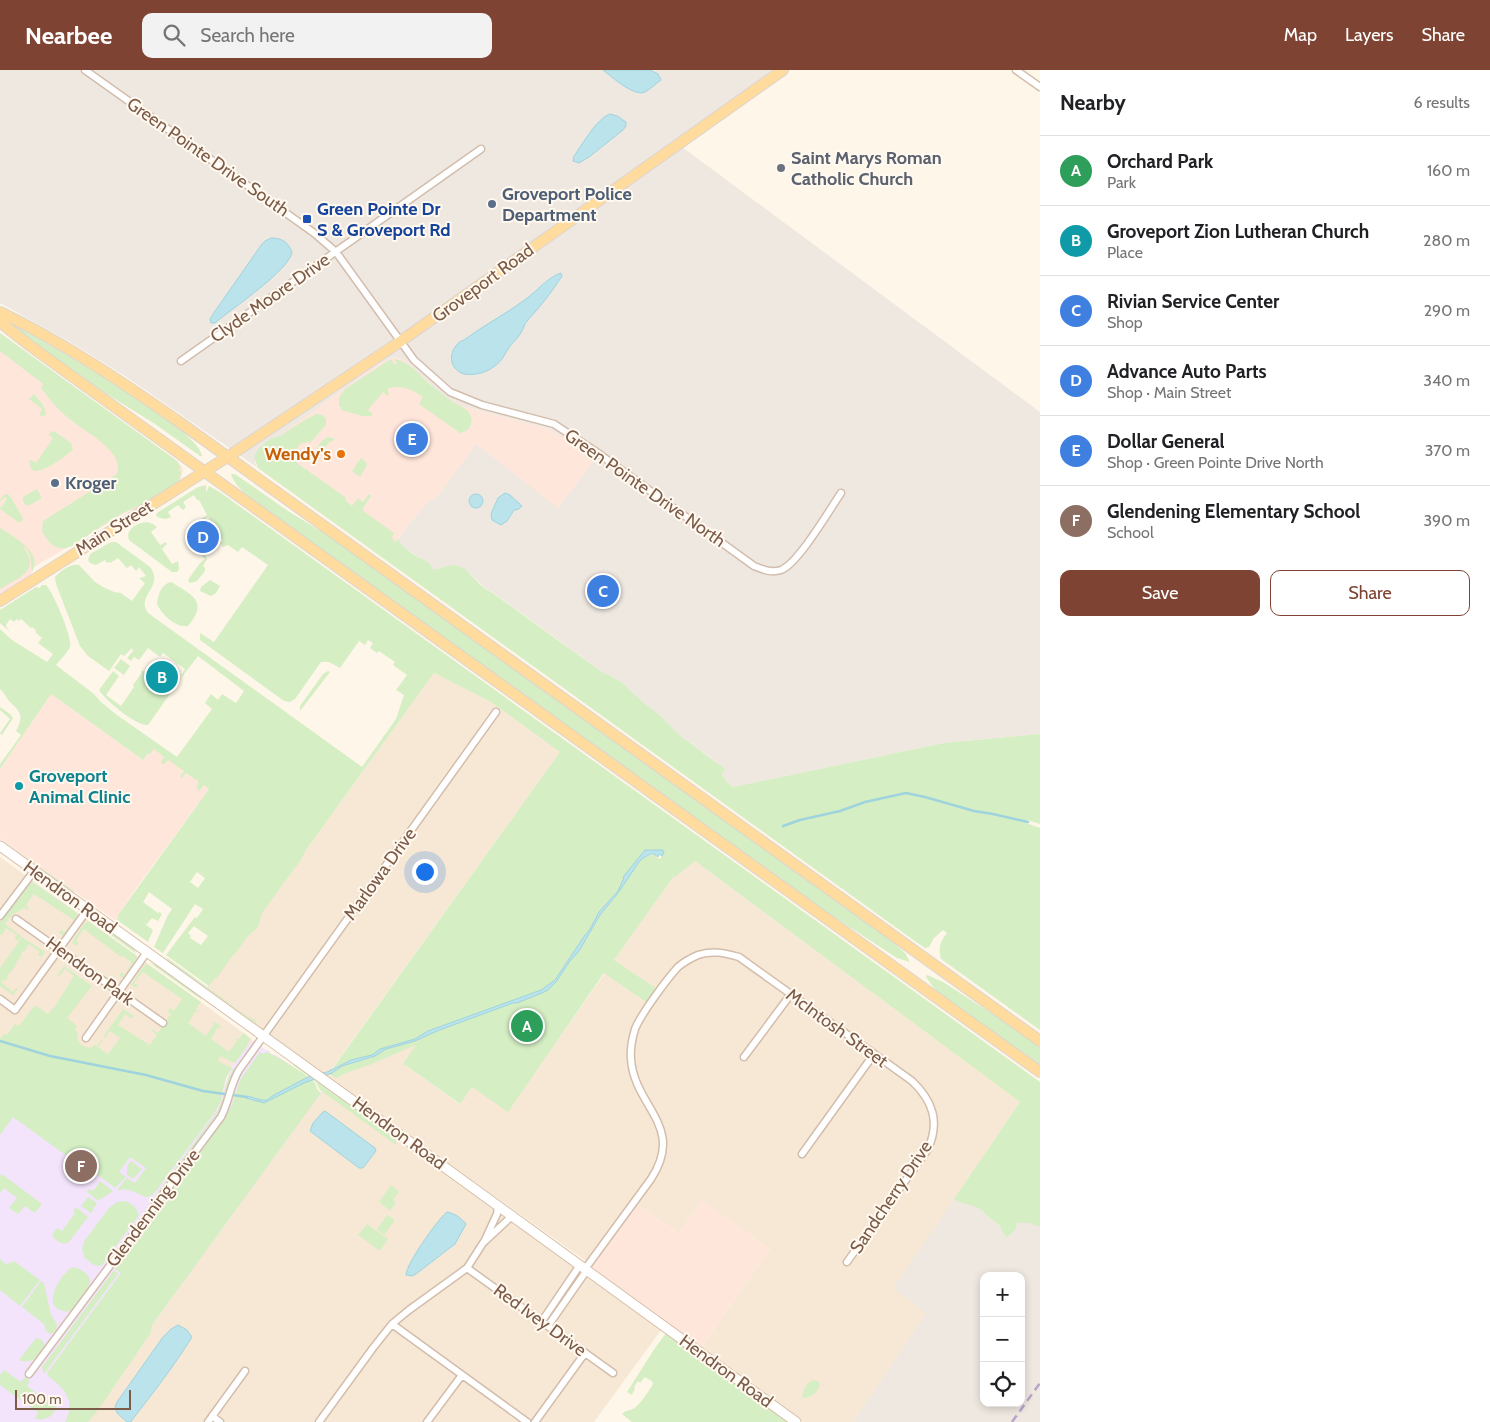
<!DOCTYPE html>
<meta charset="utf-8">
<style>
body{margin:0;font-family:Cabin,sans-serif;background:#f2f2f2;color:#202124}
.controls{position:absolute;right:15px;bottom:15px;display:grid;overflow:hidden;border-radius:10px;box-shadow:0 2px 8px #0003}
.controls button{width:45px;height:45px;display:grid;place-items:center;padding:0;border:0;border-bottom:1px solid #e0e0e0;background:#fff;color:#202124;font:25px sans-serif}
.scale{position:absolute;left:15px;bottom:12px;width:116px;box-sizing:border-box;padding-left:5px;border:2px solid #7c5b49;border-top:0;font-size:14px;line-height:18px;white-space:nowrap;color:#7c5b49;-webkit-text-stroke:4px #fff9f0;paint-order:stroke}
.you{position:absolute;left:424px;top:801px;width:18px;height:18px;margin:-12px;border:4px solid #fff;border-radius:50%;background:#1a73e8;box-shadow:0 0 0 8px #1a73e833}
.badge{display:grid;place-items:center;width:32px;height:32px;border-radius:50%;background:#7e4332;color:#fff;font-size:16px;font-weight:700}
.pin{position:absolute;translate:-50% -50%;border:2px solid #fff;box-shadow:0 1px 5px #0006}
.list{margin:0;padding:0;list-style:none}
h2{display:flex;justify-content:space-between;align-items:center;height:65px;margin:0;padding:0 20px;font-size:21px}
h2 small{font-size:16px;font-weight:400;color:#757577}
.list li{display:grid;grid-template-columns:32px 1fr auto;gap:15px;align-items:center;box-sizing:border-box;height:70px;padding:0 20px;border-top:1px solid #e0e0e0}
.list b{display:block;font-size:19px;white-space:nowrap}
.list p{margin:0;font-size:16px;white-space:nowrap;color:#757577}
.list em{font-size:16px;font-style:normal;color:#757577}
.actions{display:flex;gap:10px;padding:15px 20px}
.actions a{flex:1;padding:11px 0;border:1px solid #7e4332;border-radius:10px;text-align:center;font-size:18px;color:#7e4332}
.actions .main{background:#7e4332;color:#fff}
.icon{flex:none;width:28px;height:28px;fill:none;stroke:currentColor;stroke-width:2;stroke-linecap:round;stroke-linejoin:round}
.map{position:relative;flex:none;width:1040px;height:1352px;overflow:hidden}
header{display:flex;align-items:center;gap:30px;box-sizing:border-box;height:70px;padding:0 25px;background:#7e4332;color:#fff}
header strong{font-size:24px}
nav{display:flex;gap:28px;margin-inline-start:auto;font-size:18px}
.search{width:350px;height:45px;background:#f2f2f2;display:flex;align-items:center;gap:12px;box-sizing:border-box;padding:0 18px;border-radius:10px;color:#757577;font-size:19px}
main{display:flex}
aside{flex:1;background:#fff}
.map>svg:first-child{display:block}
.residential{fill:#f7e8d5}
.commercial{fill:#ffe6db}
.industrial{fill:#efe8e1;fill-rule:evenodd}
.education{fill:#f3e4fb}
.green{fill:#d5eec4;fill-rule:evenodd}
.water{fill:#bae3eb;stroke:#9fd3dd}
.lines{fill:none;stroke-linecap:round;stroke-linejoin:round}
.stream{stroke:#9fd3dd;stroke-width:2.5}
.street-casing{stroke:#d3bdac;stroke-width:9}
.secondary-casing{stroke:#d8c0ab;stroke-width:11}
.primary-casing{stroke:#ddd4d0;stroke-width:12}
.street{stroke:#fff;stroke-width:6}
.secondary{stroke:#fff;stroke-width:9}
.primary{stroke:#ffdc9e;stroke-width:10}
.rail{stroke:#b9a4cb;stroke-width:2.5;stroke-dasharray:8 5;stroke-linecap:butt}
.worship-dot{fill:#6b7280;stroke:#fff9f0;stroke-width:2}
.service-dot{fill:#5c6f8a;stroke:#fff9f0;stroke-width:2}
.transit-dot{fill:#1a4fb4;stroke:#fff9f0;stroke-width:2}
.food-dot{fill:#e8710a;stroke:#fff9f0;stroke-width:2}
.culture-dot{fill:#0f9aa8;stroke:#fff9f0;stroke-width:2}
.labels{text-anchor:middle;stroke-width:4;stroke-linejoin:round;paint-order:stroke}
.street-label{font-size:18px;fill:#7c5b49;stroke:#fff9f0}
.worship-label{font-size:18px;font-weight:bold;fill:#5b616d;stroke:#fff9f0;text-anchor:start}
.service-label{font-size:18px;font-weight:bold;fill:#4e5e75;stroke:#fff9f0;text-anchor:start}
.transit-label{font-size:18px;font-weight:bold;fill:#164399;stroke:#fff9f0;text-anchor:start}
.food-label{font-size:18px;font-weight:bold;fill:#c56008;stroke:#fff9f0;text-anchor:end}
.culture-label{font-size:18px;font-weight:bold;fill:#0d838f;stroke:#fff9f0;text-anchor:start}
</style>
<header>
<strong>Nearbee</strong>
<div class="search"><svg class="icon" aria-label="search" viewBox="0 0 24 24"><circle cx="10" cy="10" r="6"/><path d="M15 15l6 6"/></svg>Search here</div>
<nav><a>Map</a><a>Layers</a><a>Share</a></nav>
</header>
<main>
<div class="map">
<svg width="1040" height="1352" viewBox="0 0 1040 1352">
<rect width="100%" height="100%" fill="#fef6e8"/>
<path class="residential" d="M434,603L491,632L560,682L331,1000L382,983L425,963L404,994L459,1034L472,1017L508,1041L605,903L650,935L659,921L614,890L674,806L695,791L1020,1032L894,1218L926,1243L853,1352H803L701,1278L770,1179L702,1131L679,1163L630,1130L586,1191L327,1007L203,923Z
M0,787L252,969V971L235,992L226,1008L224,1018L146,1005L0,971Z
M328,1012L664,1256L594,1352H88L152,1255Z"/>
<path class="commercial" d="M0,263L177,391L183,399L181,409L179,414L148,433L127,442L34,497L31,505L28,507L0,525Z
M394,287L402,289L409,294L418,302L466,337L545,358L569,369L595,389L558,438L439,425L427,433L414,448L383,488L258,398L259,378L379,294Z
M51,624L143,690L154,679L164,687L161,693L168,689L184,701L180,706L181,708L183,707L186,703L200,712L196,717L204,715L209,719L137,817L118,845L116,851L0,769V699Z
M630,1130L679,1163L702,1130L770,1179L701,1278L584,1193Z"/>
<path class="industrial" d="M0,0H782L678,74L1040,342V664L944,673L733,717L727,712L722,705L724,699L710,687L678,664L661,646L644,633L621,612L599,600L549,563L491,521L485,518L471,504L463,498L452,495L437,500L433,499L425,490L415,485L402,476L398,469L414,448L427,433L439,425L476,374L558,438L595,389L578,375L545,358L466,337L452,331L435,319L409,294L402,289L394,287L379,294L338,323L280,366L271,368L259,378L255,393L258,398L128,308L72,273L0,233Z
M1040,1102V1352H853L926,1243L893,1218L954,1129L959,1132L973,1136L982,1140L987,1146L999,1155L1004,1165L1007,1167L1013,1163ZM984,1206H1021V1333H984Z"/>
<path class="education" d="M0,971L222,1024L229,1003L235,992L252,971L266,980H268L271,984L276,985L315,1013L317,1020L321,1023L152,1255L88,1352H0Z"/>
<path class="green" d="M3,249C34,266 201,358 202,386H200L155,354L102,321L14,258Z
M0,263L177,391L181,398L178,400L179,401L181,400C181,406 180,410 176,414C161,429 139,435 121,444C104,454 88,465 72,476C56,483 49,474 42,461L43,451L116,405C129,383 80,359 67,347C57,339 49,328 41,318L43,314L0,281Z
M391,289L395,295L397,293L394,289C412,292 421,308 434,318C440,322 445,326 450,330C459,336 475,340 471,354C470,360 465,362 460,363L419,334L423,327C411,319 401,314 387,319L389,324L388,326L383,322L368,340L373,344L371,346C363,348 350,342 341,340V337H339V327L345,319Z
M34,324L43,335L46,343L44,347L39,345L42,339L29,329Z
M316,344L322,345L326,348V355L311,372L301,373L294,383L302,385L297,393L345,427L346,431L352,436L358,428L363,432L369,424L371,426L362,440L394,463L392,467L395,472L398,469C402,476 407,480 413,484C421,489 429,490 433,499C440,500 447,495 454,495C470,496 476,516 490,521L599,600L621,612L644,633L661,646L678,664L709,687L725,699L722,705L727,712L733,717L944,673L1040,664V754L1027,750L1026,753L1040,758V960L941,889C938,878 940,872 947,863L943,860L934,868L929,877L925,878L919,874L258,398L254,386L259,378L271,368L280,366L303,351Z
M54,361L71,373L73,379C68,386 43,402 35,401L31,399L29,391L31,390L36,393L53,368L49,365V363Z
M329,367L335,369L332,372L330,371L323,380L325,382L318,385L316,383C317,376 323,368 329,367Z
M361,388L366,392L367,395L360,407L352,401Z
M231,404H235L288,441L332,468L888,868L905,883L910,892L897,888L825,841L263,437C251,428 235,418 231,404Z
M206,415V422L209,416L221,423L1040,1012V1157L1029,1153H1017C1016,1161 1013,1163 1007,1167L1004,1165L999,1155L987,1146L982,1140L973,1136L959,1132L954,1129L1020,1032L695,791L675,807L674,806L614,890L660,921L650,935L604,903L508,1042L472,1017L460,1034L408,997L403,994L416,975L369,995L346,1003L336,1008L330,1004L342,996L366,989L386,979L415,971L437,961L513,933H517L542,923L548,920L556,912L570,891L579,881L600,845L618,823L639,792L643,788L655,784L656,787L660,789L663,784L659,780H645L623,807L624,808L618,821L599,842L590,859L585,865L553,913L541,921L428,961L415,969L380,979L372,985L351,990L333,998L560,682L491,632L434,603L306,780L300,791L262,843L258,857L247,867L234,885H233L216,909L215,908L209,916L166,885L195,847L197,848L203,839L195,834L163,883L154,877L167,847L172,839L149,822L143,832L158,843L159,842L162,844L158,851L152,848L146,855L153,860L148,872L117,850L118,845L209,719L204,715L199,721L197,719L196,717L199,712L186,703L183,707L181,708L180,706L184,701L168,690L164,694H162L161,692L164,687L154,679L150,684H148L143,690L51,624L0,699V694L21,665L16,661C24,646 21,642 10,632C6,628 5,623 0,619V559L12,570L47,592L53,584L38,573L42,568L35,562L36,560L32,557L31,558L21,549L19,551L17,549L14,552L10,549L6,555L7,558L10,562L0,553V540L36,517L39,518L41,517V515H46C53,522 73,568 70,577C67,583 60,590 56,595L94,624L101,632L117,645L177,687L212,639L205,633L211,624L218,630L222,624L236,633L244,621L198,586L182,607L181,606L185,599L163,583L160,587L148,578L139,590L134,587L131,591L127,588L133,581L132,578L124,586L121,584L109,601L88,586L80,576L56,514L55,507C60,501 71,493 79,495L95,512L103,517L114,522L121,523L132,531L145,513L140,509V508L146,506L139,497L136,501L131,495L127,498L118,488L110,493L109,492L107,493L105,490L96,495L90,493L88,490L90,484L111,472H116L150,497C165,516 135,526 148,543L362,697L396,649L404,625L396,620L407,605L393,595L395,592L379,581L377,583L370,578L373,573L368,570L365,575L359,571L340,598L329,592H321L295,629L290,632L284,631L200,570V563L214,572L268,495L242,477L238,482L228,475L223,477L220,473L223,471L208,447L200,452L199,451L207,445L199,430H197L194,425L183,432L186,437L183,440L178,435L168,442L171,447C166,450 161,449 156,446L157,443L198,417ZM197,802L205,808L198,818L190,812ZM194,856L208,866L201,875L190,868L191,866L188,863Z
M37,419L42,428L30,435H26L23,431V427Z
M7,424L10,426L23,448L21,452H18L0,439V437H2L7,428L5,427L0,432C0,429 3,424 7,424Z
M147,452L153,454L157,457L151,462L160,475L166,472L167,474L162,479L172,494L178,491L179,499L177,502H172L129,470C125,459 137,453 147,452Z
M0,458C13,466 44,483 32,501C30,491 33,486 24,476L23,477C42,501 18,508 0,519Z
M204,484L207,489L203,496L205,498V501L197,511L190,513L188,510L200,493L205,489L202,485Z
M210,510L220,516L216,523L211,526L200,521L201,517Z
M171,512C192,525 209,531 188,556C176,558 162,545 157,534C158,525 161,514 171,512Z
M121,589L130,596L124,605L114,598Z
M142,600L172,621L148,655C136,656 105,630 99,620L113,601L119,606L106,625L121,636L134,617L133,615L141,604V603Z
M328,601L330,602L300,641V636L323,604Z
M175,603L181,608L174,619L167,614Z
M0,637L10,644L13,648L2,665L0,663L10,649L0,640Z
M3,771L74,821L73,822Z
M31,811L77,843V850L65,867L59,863L61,860L65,862L74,850L34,824L26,835L29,838L28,840L24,838L12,845L5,854L21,866L18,871L14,869L17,865L6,858L4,859L5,860L2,865H0V852Z
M88,851L137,886L133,896L124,909L119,905L121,902L125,905L132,893L123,886L121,887L84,859L76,870L79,873L77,876L72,872L84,854Z
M91,851L96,852L133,878L137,884Z
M22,867L45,882L41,887L38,885L40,882L29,874L25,881H23L18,891L17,890L15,897L7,906L8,907L5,911L3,910L1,912L13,922L16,918L18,919L13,925L0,916V898Z
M166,887L247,946L257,951L256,953L168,891Z
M150,893L156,895L200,926L202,930Z
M147,894L201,932L196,939L200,942L196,941L188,953L206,966L214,954L212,951L220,955V956L222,959L218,957L211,969L229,982L237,971L234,967L238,970L244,963L250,969L246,978L235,993L220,986L218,991L232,998L226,1008L220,1033L215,1042L156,1121C147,1132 143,1125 134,1122C128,1119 123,1119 117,1120L127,1108L135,1113L146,1098L130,1087L119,1102L126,1107L115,1118L74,1086L71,1089L13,1047L0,1065V969L4,964L7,965L15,954L19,956L35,935L48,944L53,938H54L74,906L65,899L60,906L58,905L64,896L92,916L67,948L77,956L75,959L78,964L77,969L81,975L89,978L96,975L97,976L102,969L103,970L98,977L108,984L120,968L110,961L105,968L103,967L123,939L134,946L132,949L125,944L118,955L150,975L157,965L151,960L152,959L158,963L171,944L168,942L170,938L174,941L182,929L143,902L134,913L138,916L136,918L131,915L143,897Z
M927,905L943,912L1017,960L1040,977V995L944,927L934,918L926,907Z
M260,982L263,984L267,982C275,985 310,1006 315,1013C317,1017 316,1019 321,1023L152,1255L150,1264L98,1340L88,1352H65C77,1331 64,1318 48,1306L47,1303L121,1203L115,1199L226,1047L232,1035L240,1010Z
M294,993L393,1064L396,1070V1075L320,1020L316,1012L293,995Z
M234,998L235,1000L230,1010L221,1038L159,1124L153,1129L218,1040C225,1026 225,1011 234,998Z
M131,1091L142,1099L133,1109L127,1105V1096Z
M2,1104L42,1134L35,1143L25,1136L18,1144L9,1138L17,1128L4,1118L0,1123V1106Z
M100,1111L113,1121L101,1129L97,1130L87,1122L89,1119L93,1121Z
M391,1115L399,1122L393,1130L396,1132L390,1141L379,1132Z
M88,1127L97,1133L94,1138L89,1135L94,1139L91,1143L81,1136Z
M124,1131C131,1132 137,1138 139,1145L101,1196H98L92,1194L84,1187L82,1178L85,1170L109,1138L117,1132Z
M76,1137L88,1147L69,1172C63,1176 56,1171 52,1165L57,1158L62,1161L75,1143L73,1141Z
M387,1145L395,1150L384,1165L377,1159Z
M367,1154L388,1169L380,1181L358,1165Z
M0,1189L7,1195L9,1192L12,1193L14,1191L40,1210L20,1236L0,1220Z
M73,1197C78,1198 80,1199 84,1202C87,1204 90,1207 90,1211C91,1218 77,1236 72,1240C68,1242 64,1242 60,1240C42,1233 62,1202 73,1197Z
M114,1200L118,1204L44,1304L42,1297Z
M41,1211L44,1213L51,1245L57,1254L56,1261L51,1264L46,1261L44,1254L22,1237Z
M667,1262L791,1352H632L622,1344C626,1340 628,1341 633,1339C640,1335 647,1323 652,1316L653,1312L645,1307L640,1313L638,1311L634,1317L635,1318L632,1325L627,1322L655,1278Z
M36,1268L42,1270L45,1276C39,1286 32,1295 19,1290Z
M4,1300L21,1312L25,1307L30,1311L27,1316L47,1331L51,1326C63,1339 50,1352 35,1349L38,1342L0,1315V1305Z
M814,1310L819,1312L820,1315C818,1322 811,1328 803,1328L802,1326C804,1319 806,1312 814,1310Z"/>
<path class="water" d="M603,0H650L658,4L661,10C656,13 651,19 645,22C634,27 612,7 603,0Z
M610,44L617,46L626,52V56L623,60L589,87L579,93L573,91L574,86C582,75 597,48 610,44Z
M271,168C282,168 288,172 292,182C290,200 231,239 215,253H211L210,249L213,244L262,174L265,171Z
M561,203L562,206C552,222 540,237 527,251C524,254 524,258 522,261C519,267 514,271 510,276C507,280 505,285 502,289C496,297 485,303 476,304C469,305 463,305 458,301C446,292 452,274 464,270C484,255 506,244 526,229C537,221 548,207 561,203Z
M505,423L510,425L522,436L519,439L514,440L507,451L501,455L492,450L491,444L498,428Z
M469 431a7 7 0 1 1 14 0a7 7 0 1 1-14 0Z
M645,780H663L664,782L662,786L659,784L658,787L654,784H651L643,788L639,792L618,823L600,845L579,881L570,891L556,912L548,920L542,923L517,933H513L437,961L415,971L386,979L375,986L342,996L332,1003L304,1013L264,1033L246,1028L248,1026L261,1030H267L274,1025L310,1006L327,1002L351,990L372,985L380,979L415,969L428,961L541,920L555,910L585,865L590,859L599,842L618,821L624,808L623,807Z
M325,1041L375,1078L376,1081L363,1098H359L310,1061L313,1053L323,1042Z
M447,1142C456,1144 461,1148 466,1154L455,1174L416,1204L412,1206L406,1205C406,1194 438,1149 447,1142Z
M178,1255L187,1260L192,1267C174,1296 153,1323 132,1350L131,1352H127L117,1343L115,1337L117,1332L163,1267L171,1259Z"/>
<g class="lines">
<path class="stream" d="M783,756L800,750L840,741L865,732L906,723L925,727L974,741L993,744L1028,752
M0,971L50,986L146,1005L203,1021L247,1027"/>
<g class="street-casing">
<path id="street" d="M85,0L314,163L336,182L414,290L450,322L482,335L554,354L595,381L754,496C764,500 771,503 781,500C798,494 830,439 841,423
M1016,0L1040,17
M181,291L481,79
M0,846L34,801
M16,849L163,953
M0,929L15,940L88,839
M86,968L147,882
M744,987L791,924
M802,1084L874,984
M484,1172L497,1144L498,1136
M467,1198L613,1303
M585,1199L651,1109C686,1056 634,1037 631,989C630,979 632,969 635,959C641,944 667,909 678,897C684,892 691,888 698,885C712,880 725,883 739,887L912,1011C933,1031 940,1052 928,1079L847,1192
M542,1251L580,1195
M392,1254L527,1352
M548,1256L587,1200
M29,1304L221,1047C229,1032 230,1015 239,1000L496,642
M212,1346L220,1352
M208,1352L245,1301
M319,1352L373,1278L392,1254L409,1240L467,1198L483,1173L512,1146
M427,1352L462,1305
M535,1352L585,1283"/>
</g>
<g class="secondary-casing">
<path id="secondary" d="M0,776L363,1038L796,1352"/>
</g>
<g class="primary-casing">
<path id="primary" d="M0,242C64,273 124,313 182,354L1040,971
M0,252L29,275L91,320L1040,1002
M0,531L229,386L401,271L783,0"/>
</g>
<use href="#street" class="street"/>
<use href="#secondary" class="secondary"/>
<use href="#primary" class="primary"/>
<path class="rail" d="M1012,1352L1040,1313"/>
</g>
<circle class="worship-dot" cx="781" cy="98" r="5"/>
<g class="service-dot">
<circle cx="492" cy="134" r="5"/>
<circle cx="55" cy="413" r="5"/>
</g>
<rect class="transit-dot" x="302" y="144" width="10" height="10" rx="2.5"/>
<circle class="food-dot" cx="341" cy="384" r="5"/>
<circle class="culture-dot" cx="19" cy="716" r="5"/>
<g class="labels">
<g class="street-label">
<text transform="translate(208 87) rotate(35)" y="6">Green Pointe Drive South</text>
<text transform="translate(483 213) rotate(-36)" y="6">Groveport Road</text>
<text transform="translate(270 228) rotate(-35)" y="6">Clyde Moore Drive</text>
<text transform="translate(645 418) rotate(35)" y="6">Green Pointe Drive North</text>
<text transform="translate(114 458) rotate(-32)" y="6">Main Street</text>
<text transform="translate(380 804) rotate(-54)" y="6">Marlowa Drive</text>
<text transform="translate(70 827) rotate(36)" y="6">Hendron Road</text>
<text transform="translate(90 901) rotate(36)" y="6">Hendron Park</text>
<text transform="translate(837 958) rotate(36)" y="6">McIntosh Street</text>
<text transform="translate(399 1063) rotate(36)" y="6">Hendron Road</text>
<text transform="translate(891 1127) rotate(-56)" y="6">Sandcherry Drive</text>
<text transform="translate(153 1138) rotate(-53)" y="6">Glendenning Drive</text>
<text transform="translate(540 1250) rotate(36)" y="6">Red Ivey Drive</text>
<text transform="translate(726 1301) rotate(36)" y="6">Hendron Road</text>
</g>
<g class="worship-label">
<text x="791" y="94">Saint Marys Roman<tspan x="791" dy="21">Catholic Church</tspan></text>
</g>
<g class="service-label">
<text x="502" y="130">Groveport Police<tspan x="502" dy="21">Department</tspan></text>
<text x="65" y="419">Kroger</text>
</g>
<g class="transit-label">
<text x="317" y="145">Green Pointe Dr<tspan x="317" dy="21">S &amp; Groveport Rd</tspan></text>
</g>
<g class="food-label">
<text x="331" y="390">Wendy's</text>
</g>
<g class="culture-label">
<text x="29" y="712">Groveport<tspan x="29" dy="21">Animal Clinic</tspan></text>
</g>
</g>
</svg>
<div class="controls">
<button>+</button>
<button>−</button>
<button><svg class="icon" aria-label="locate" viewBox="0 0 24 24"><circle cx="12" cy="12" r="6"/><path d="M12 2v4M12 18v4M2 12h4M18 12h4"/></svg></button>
</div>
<div class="scale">100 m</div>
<div class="you"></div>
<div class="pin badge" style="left:527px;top:956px;background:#2e9e5b">A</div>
<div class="pin badge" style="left:162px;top:607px;background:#0f9aa8">B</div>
<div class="pin badge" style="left:603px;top:521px;background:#3f7fe0">C</div>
<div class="pin badge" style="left:203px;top:467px;background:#3f7fe0">D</div>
<div class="pin badge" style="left:412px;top:369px;background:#3f7fe0">E</div>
<div class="pin badge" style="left:81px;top:1096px;background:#8d6e63">F</div>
</div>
<aside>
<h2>Nearby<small>6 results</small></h2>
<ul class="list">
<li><span class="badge" style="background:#2e9e5b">A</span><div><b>Orchard Park</b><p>Park</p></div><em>160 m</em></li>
<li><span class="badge" style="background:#0f9aa8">B</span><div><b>Groveport Zion Lutheran Church</b><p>Place</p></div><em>280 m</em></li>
<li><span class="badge" style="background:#3f7fe0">C</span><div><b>Rivian Service Center</b><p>Shop</p></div><em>290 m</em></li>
<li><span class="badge" style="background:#3f7fe0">D</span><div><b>Advance Auto Parts</b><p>Shop · Main Street</p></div><em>340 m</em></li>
<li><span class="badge" style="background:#3f7fe0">E</span><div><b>Dollar General</b><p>Shop · Green Pointe Drive North</p></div><em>370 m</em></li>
<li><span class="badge" style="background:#8d6e63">F</span><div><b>Glendening Elementary School</b><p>School</p></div><em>390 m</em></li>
</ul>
<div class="actions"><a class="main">Save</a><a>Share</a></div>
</aside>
</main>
